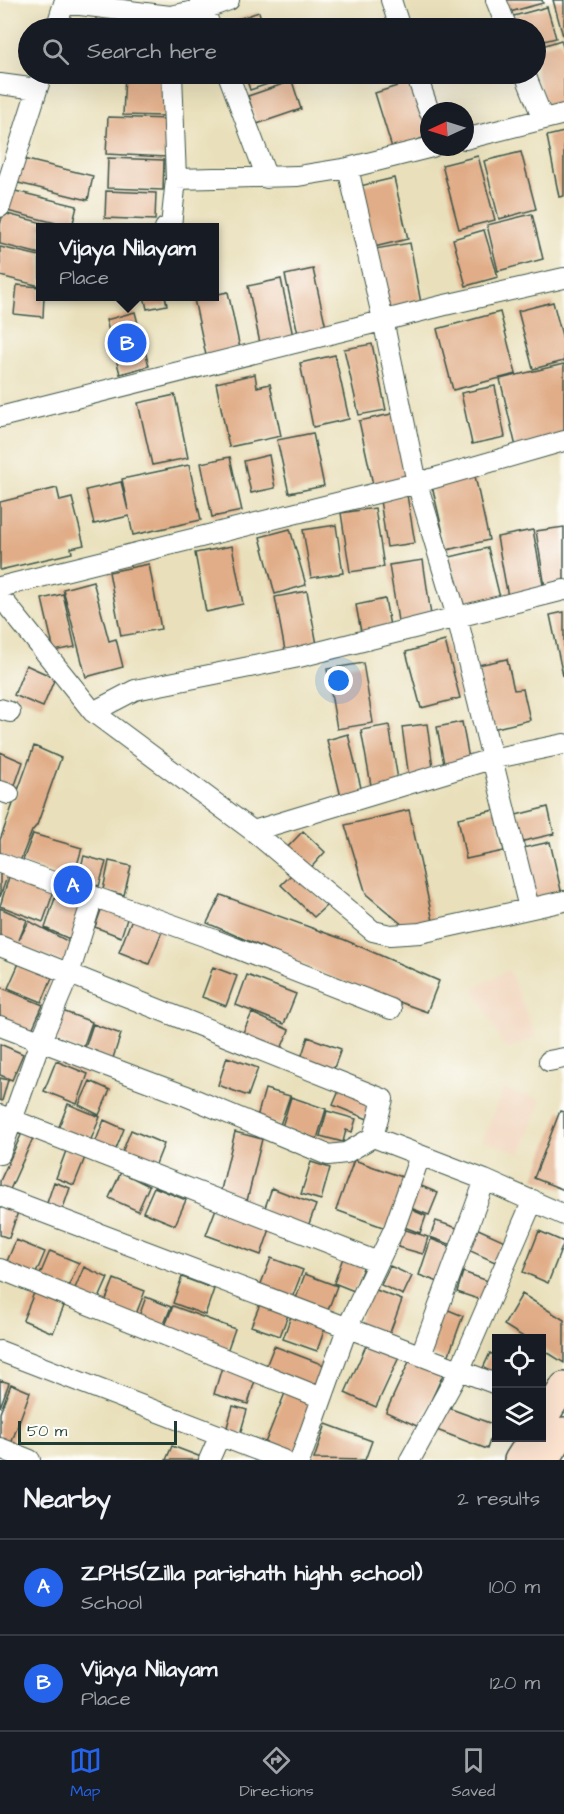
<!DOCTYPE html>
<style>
body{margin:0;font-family:"Architects Daughter",sans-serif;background:#242831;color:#f1f3f6}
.controls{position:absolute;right:18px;bottom:18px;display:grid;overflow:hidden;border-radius:0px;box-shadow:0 6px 24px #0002}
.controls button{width:54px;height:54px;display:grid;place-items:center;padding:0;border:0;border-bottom:2px solid #363941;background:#171b24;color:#f1f3f6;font:30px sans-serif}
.compass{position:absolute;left:420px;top:102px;width:54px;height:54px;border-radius:50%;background:#171b24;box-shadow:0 6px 24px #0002;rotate:266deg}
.scale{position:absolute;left:18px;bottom:15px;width:159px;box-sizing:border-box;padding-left:6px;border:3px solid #1f3d34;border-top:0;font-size:16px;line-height:21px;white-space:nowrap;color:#1f3d34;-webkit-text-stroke:4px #fdfcf7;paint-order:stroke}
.you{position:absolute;left:339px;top:681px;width:21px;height:21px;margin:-15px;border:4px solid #fff;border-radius:50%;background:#1a73e8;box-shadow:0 0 0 9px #1a73e833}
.badge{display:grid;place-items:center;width:39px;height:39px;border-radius:50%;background:#2563eb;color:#fff;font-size:20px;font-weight:700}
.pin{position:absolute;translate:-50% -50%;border:3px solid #fff;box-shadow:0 2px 6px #0006}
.popup{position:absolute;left:36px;top:223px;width:183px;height:78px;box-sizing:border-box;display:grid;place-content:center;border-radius:0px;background:#171b24;filter:drop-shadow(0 2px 4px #0005);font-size:20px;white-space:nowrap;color:#9ea1a6}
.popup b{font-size:22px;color:#f1f3f6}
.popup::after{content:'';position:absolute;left:50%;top:100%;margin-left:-12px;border:12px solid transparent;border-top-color:#171b24}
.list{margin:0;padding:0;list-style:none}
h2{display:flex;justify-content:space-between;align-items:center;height:78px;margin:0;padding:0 24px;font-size:26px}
h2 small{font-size:20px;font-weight:400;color:#9ea1a6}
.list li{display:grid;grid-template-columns:39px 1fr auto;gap:18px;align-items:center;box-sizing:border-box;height:96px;padding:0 24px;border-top:2px solid #363941}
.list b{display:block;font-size:22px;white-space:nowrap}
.list p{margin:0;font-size:20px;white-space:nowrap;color:#9ea1a6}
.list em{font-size:20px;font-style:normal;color:#9ea1a6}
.icon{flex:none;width:33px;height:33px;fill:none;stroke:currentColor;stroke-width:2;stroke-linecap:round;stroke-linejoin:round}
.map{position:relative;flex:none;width:564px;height:1460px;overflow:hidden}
.search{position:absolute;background:#171b24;box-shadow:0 6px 24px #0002;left:18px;right:18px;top:18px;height:66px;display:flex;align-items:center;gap:15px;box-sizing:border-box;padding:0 21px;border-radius:33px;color:#9ea1a6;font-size:22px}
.sheet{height:270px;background:#171b24}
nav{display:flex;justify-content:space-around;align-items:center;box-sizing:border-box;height:84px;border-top:2px solid #363941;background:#171b24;font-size:16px;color:#9ea1a6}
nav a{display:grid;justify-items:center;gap:3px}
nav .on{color:#2563eb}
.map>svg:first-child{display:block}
.built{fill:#f1d5bd}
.building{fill:#e1ad88}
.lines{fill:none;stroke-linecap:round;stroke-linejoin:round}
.minor-casing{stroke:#3d5548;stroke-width:22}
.secondary-casing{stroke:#3d5548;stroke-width:30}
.minor{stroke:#fff;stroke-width:20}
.secondary{stroke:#fde4d1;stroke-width:27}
</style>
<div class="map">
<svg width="564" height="1460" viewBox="0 0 564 1460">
<rect width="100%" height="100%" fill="#fdfcf7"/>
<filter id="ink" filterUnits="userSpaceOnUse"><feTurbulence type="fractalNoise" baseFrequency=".0167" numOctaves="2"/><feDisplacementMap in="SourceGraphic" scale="12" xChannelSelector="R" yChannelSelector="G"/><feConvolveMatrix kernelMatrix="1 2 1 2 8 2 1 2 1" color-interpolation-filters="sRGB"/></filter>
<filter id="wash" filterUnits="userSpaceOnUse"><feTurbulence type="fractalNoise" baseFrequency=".008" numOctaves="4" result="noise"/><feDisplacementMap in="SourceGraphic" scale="24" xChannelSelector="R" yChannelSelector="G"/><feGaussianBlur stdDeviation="1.35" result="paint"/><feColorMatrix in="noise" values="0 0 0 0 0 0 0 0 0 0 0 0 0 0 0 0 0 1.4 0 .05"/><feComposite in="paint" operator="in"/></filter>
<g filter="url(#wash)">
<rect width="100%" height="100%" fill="#e9e0bb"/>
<path class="built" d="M509,970L536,1037L506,1050L474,988Z
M503,1089L541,1100L521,1154L483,1140Z"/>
<g id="blocks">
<path class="building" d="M503,0H542L543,3L506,13Z
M553,0H564V36H563Z
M547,7L556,38L536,43V28H514L510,17Z
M97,10L168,17V28H95Z
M259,12L264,28H225L223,24Z
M561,40L564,50V106L548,111L536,74V48Z
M125,74H165L164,116L123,115Z
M245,74H285L286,78L250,90Z
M292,81L301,109L257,124L248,96Z
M410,82L429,135L393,151L375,93Z
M108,117L168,119L166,157L106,154Z
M564,132V196L559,197L547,136Z
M521,152L536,209L499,219L484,161Z
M478,156L495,220L459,229L442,165Z
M19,158L93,176L88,200L14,182Z
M108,158L164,160L163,190L107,188Z
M394,178L408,239L374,247L360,186Z
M7,189L77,206L72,227L3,210Z
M106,191L156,193L155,220L105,218Z
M3,213L55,226V228H40V254L0,244V225Z
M532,214L543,259L498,271L487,225Z
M484,230L498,277L466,286L453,239Z
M410,243L422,309L387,316L375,249Z
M0,247L40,256V286L0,276Z
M313,269L327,332L299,338L285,275Z
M281,279L294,341L261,348L248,286Z
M17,285L40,287V296H44L43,317L14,314Z
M228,292L241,353L207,360L194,299Z
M144,296H165L167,305L147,309Z
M553,302L564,343V361L533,369L518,311Z
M135,312L149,366L120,374L106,320Z
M500,312L516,374L453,390L437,329Z
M372,344L386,410L359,415L344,349Z
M335,355L349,419L313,427L300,363Z
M564,364V435L516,447L500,379Z
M255,374L257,387L270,384L281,436L229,447L216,383Z
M495,386L505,437L472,444L461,393Z
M175,395L188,458L152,465L138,403Z
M396,413L411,481L374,489L359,421Z
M313,433L324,486L289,493L277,440Z
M269,455L275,488L251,493L244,461Z
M230,457L242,511L212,517L201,463Z
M189,465L201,520L133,535L129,516L94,524L86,490L121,482L128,510L122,479Z
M475,476L489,540L447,550L432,486Z
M57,488L60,501L72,498L84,545L71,548L72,553L0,570V502Z
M407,495L415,543L387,547L380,500Z
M375,508L384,567L350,572L341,513Z
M336,525L343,573L311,578L303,530Z
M564,527V584L545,587L536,531Z
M290,529L306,585L275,594L260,537Z
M533,530L544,590L508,597L497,537Z
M232,546L243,604L206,612L195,553Z
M488,548L500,598L462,607L450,557Z
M423,560L432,622L399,627L389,565Z
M149,564L161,629L121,636L109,572Z
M93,581L109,641L116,639L123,667L86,677L63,589Z
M307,591L318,650L286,656L275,597Z
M63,594L75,647L54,651L42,599Z
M385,599L390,626L361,632L356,605Z
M564,612V676H563L550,615Z
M445,641L460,698L421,708L406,652Z
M507,659L514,690L523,689L530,720L488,730L478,665Z
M363,663L373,723L337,729L327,669Z
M26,665L55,678L43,707L14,695Z
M462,722L470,764L445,769L437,727Z
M427,724L434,775L409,778L402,727Z
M389,725L399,786L372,791L361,730Z
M348,734L363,796L342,801L327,740Z
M34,746L61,758L37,825L32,831L19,864L0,856V840Z
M0,752L23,762L13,791L0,785Z
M548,807L554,834L515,843L508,817Z
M409,810L433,921L404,926L366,894L345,825Z
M495,810L504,851L466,859L458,818Z
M303,831L325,852L307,872L284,851Z
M33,834L82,848L73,879L22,863Z
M550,842L563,899L530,906L518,849Z
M84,856L106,862L99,886L77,880Z
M109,861L131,866L124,895L103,890Z
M0,864L10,868L0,897Z
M294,872L327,905L314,917L281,885Z
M9,877L54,891L43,922L0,906Z
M57,892L88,903L74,941L45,928Z
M221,895L345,940L439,981L427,1012L336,979L207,923Z
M102,907L128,916L121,937L95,927Z
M0,908L27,920L19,940L29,921L73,944L66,963L0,938Z
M133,916L163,929L149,964L119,952Z
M20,961L53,975L42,1002L8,988Z
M213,967L237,976L226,1006L202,997Z
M247,975L296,994L284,1024L236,1005Z
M0,987L43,1005L29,1036L0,1024Z
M57,1009L92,1022L82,1051L46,1038Z
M252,1013L289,1030L278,1056L240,1039Z
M93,1024L121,1034L112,1061L84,1051Z
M308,1037L341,1049L331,1076L299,1064Z
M0,1044L23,1054L12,1080L0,1075Z
M227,1057L258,1068L248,1096L218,1085Z
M56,1061L88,1074L77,1104L44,1091Z
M0,1078L8,1080L2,1101L0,1100Z
M90,1081L110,1090L99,1115L79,1105Z
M342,1084L379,1099L370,1120L333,1105Z
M265,1089L290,1096L280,1125L257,1117Z
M291,1097L326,1109L317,1139L282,1127Z
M68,1104L100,1117L90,1142L58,1129Z
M327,1111L356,1119L352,1132L346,1130L343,1142L320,1136Z
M560,1111L564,1112V1190L534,1178Z
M104,1120L124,1129L114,1154L94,1146Z
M131,1130L164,1144L154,1169L121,1155Z
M235,1132L262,1139L247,1201L220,1194Z
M22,1133L33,1138L8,1194L0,1191V1181Z
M67,1148L86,1155L74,1185L56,1178Z
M354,1160L408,1179L391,1230L336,1210Z
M311,1162L330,1168L321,1200L301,1194Z
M121,1172L149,1186L138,1211L109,1198Z
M54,1182L70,1188L61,1214L45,1209Z
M414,1183L438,1193L429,1215L405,1206Z
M154,1187L186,1200L175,1225L143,1212Z
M272,1188L316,1205L307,1229L263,1213Z
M0,1206L18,1212L9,1238L0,1235Z
M217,1206L271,1226L261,1255L206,1235Z
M405,1207L426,1216L420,1233L399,1225Z
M436,1221L460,1229L455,1246L430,1237Z
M476,1228L505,1241L495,1262L466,1249Z
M403,1229L428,1237L423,1254L398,1247Z
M539,1231L564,1242L548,1283L523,1272Z
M431,1239L457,1249L444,1284L419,1275Z
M16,1240L45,1252L34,1278L5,1266Z
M50,1251L79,1263L67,1290L39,1277Z
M345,1252L366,1260L354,1291L334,1283Z
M271,1258L303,1270L292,1298L260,1286Z
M390,1266L412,1276L403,1295L381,1285Z
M84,1267L108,1278L97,1303L73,1293Z
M463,1272L488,1281L481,1300L457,1292Z
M305,1274L337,1286L327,1313L295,1301Z
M182,1277L214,1289L205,1315L173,1303Z
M114,1279L145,1291L133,1322L102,1310Z
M371,1288L402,1300L389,1335L358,1323Z
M34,1293L64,1306L53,1333L23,1320Z
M522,1294L564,1320V1363L542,1349V1338H525L504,1325Z
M146,1297L171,1307L162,1329L138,1319Z
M262,1299L290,1310L280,1336L251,1326Z
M173,1306L235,1329L226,1354L163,1331Z
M441,1307L463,1316L447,1360L425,1352Z
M291,1316L325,1328L317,1351L283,1339Z
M368,1341L400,1355L376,1407L345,1393Z
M274,1346L329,1367L320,1390L265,1369Z
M413,1353L446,1368L419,1427L386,1412Z
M490,1353L496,1356V1375L483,1368Z
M222,1367L256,1377L248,1404L214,1394Z
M0,1380L9,1383L0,1407Z
M11,1384L30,1392L11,1444L0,1440V1413Z
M287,1388L320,1401L297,1460L263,1448Z
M233,1406L247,1410L239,1438L225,1434Z
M443,1406L495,1425L487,1449L434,1429Z
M326,1424L372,1441L365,1460L314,1459Z
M172,1446L201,1457L200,1460H166Z"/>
</g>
</g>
<g filter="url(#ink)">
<use href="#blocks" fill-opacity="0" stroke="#3d5548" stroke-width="1.5"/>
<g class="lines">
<g class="minor-casing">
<path id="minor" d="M200,0L211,28
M391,0L400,28
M496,0L507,28
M64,3L170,16L204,9L229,0
M56,28L65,0
M228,74L267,178
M416,74L429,111
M525,74L543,119
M0,84L37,89
M465,139L564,114
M348,168L383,320L417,483L457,617L529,908
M176,179L298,176L348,168L432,147
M0,207L42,74
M165,228L171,226L176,179L172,74
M0,417L445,305L564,278
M0,587L417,483L564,441
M0,602L7,605L93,712L253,831L373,931L390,935L420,933L564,901
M0,709L10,712
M93,712L135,690L299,657L564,590
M0,791L9,794
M253,831L491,759L564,744
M0,863L215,940L391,1009
M0,946L383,1099L373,1137L346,1153L328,1155L184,1095L0,1026
M549,1061L564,1058
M0,1115L378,1262
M373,1137L485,1180L564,1215
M0,1154L37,1050L69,974L93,897
M0,1196L496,1384
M0,1269L322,1398
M0,1351L283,1460
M421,1355L485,1180
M0,1448L30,1460
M209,1460L220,1435
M300,1460L348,1326L394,1229L420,1156
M410,1460L460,1369L533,1200"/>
</g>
<g class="secondary-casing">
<path id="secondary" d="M542,1421L564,1386
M518,1460L532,1438
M546,1460L564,1431"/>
</g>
<use href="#minor" class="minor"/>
<use href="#secondary" class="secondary"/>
</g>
</g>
</svg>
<div class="controls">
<button><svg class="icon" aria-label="locate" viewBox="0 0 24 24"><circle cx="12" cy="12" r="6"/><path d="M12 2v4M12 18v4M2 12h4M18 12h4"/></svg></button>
<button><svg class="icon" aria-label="layers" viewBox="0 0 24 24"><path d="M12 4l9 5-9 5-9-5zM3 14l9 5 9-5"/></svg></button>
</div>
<svg class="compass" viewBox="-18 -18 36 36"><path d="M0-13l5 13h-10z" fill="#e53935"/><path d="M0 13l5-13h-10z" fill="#9ea1a6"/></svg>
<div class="scale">50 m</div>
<div class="you"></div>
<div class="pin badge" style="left:73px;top:885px">A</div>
<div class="pin badge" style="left:127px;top:343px">B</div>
<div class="popup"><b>Vijaya Nilayam</b>Place</div>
<div class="search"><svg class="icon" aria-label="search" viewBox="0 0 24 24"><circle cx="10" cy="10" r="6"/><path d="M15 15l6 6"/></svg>Search here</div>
</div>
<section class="sheet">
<h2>Nearby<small>2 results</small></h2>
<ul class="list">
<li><span class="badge">A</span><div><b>ZPHS(Zilla parishath highh school)</b><p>School</p></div><em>100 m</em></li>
<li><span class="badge">B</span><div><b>Vijaya Nilayam</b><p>Place</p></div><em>120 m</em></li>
</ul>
</section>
<nav>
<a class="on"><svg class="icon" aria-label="map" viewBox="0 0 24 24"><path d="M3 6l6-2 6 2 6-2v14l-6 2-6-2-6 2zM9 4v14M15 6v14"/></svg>Map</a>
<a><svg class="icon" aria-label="directions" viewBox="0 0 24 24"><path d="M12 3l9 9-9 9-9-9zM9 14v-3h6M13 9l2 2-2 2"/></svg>Directions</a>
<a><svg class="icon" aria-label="saved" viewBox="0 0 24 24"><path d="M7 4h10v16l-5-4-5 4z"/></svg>Saved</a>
</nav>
